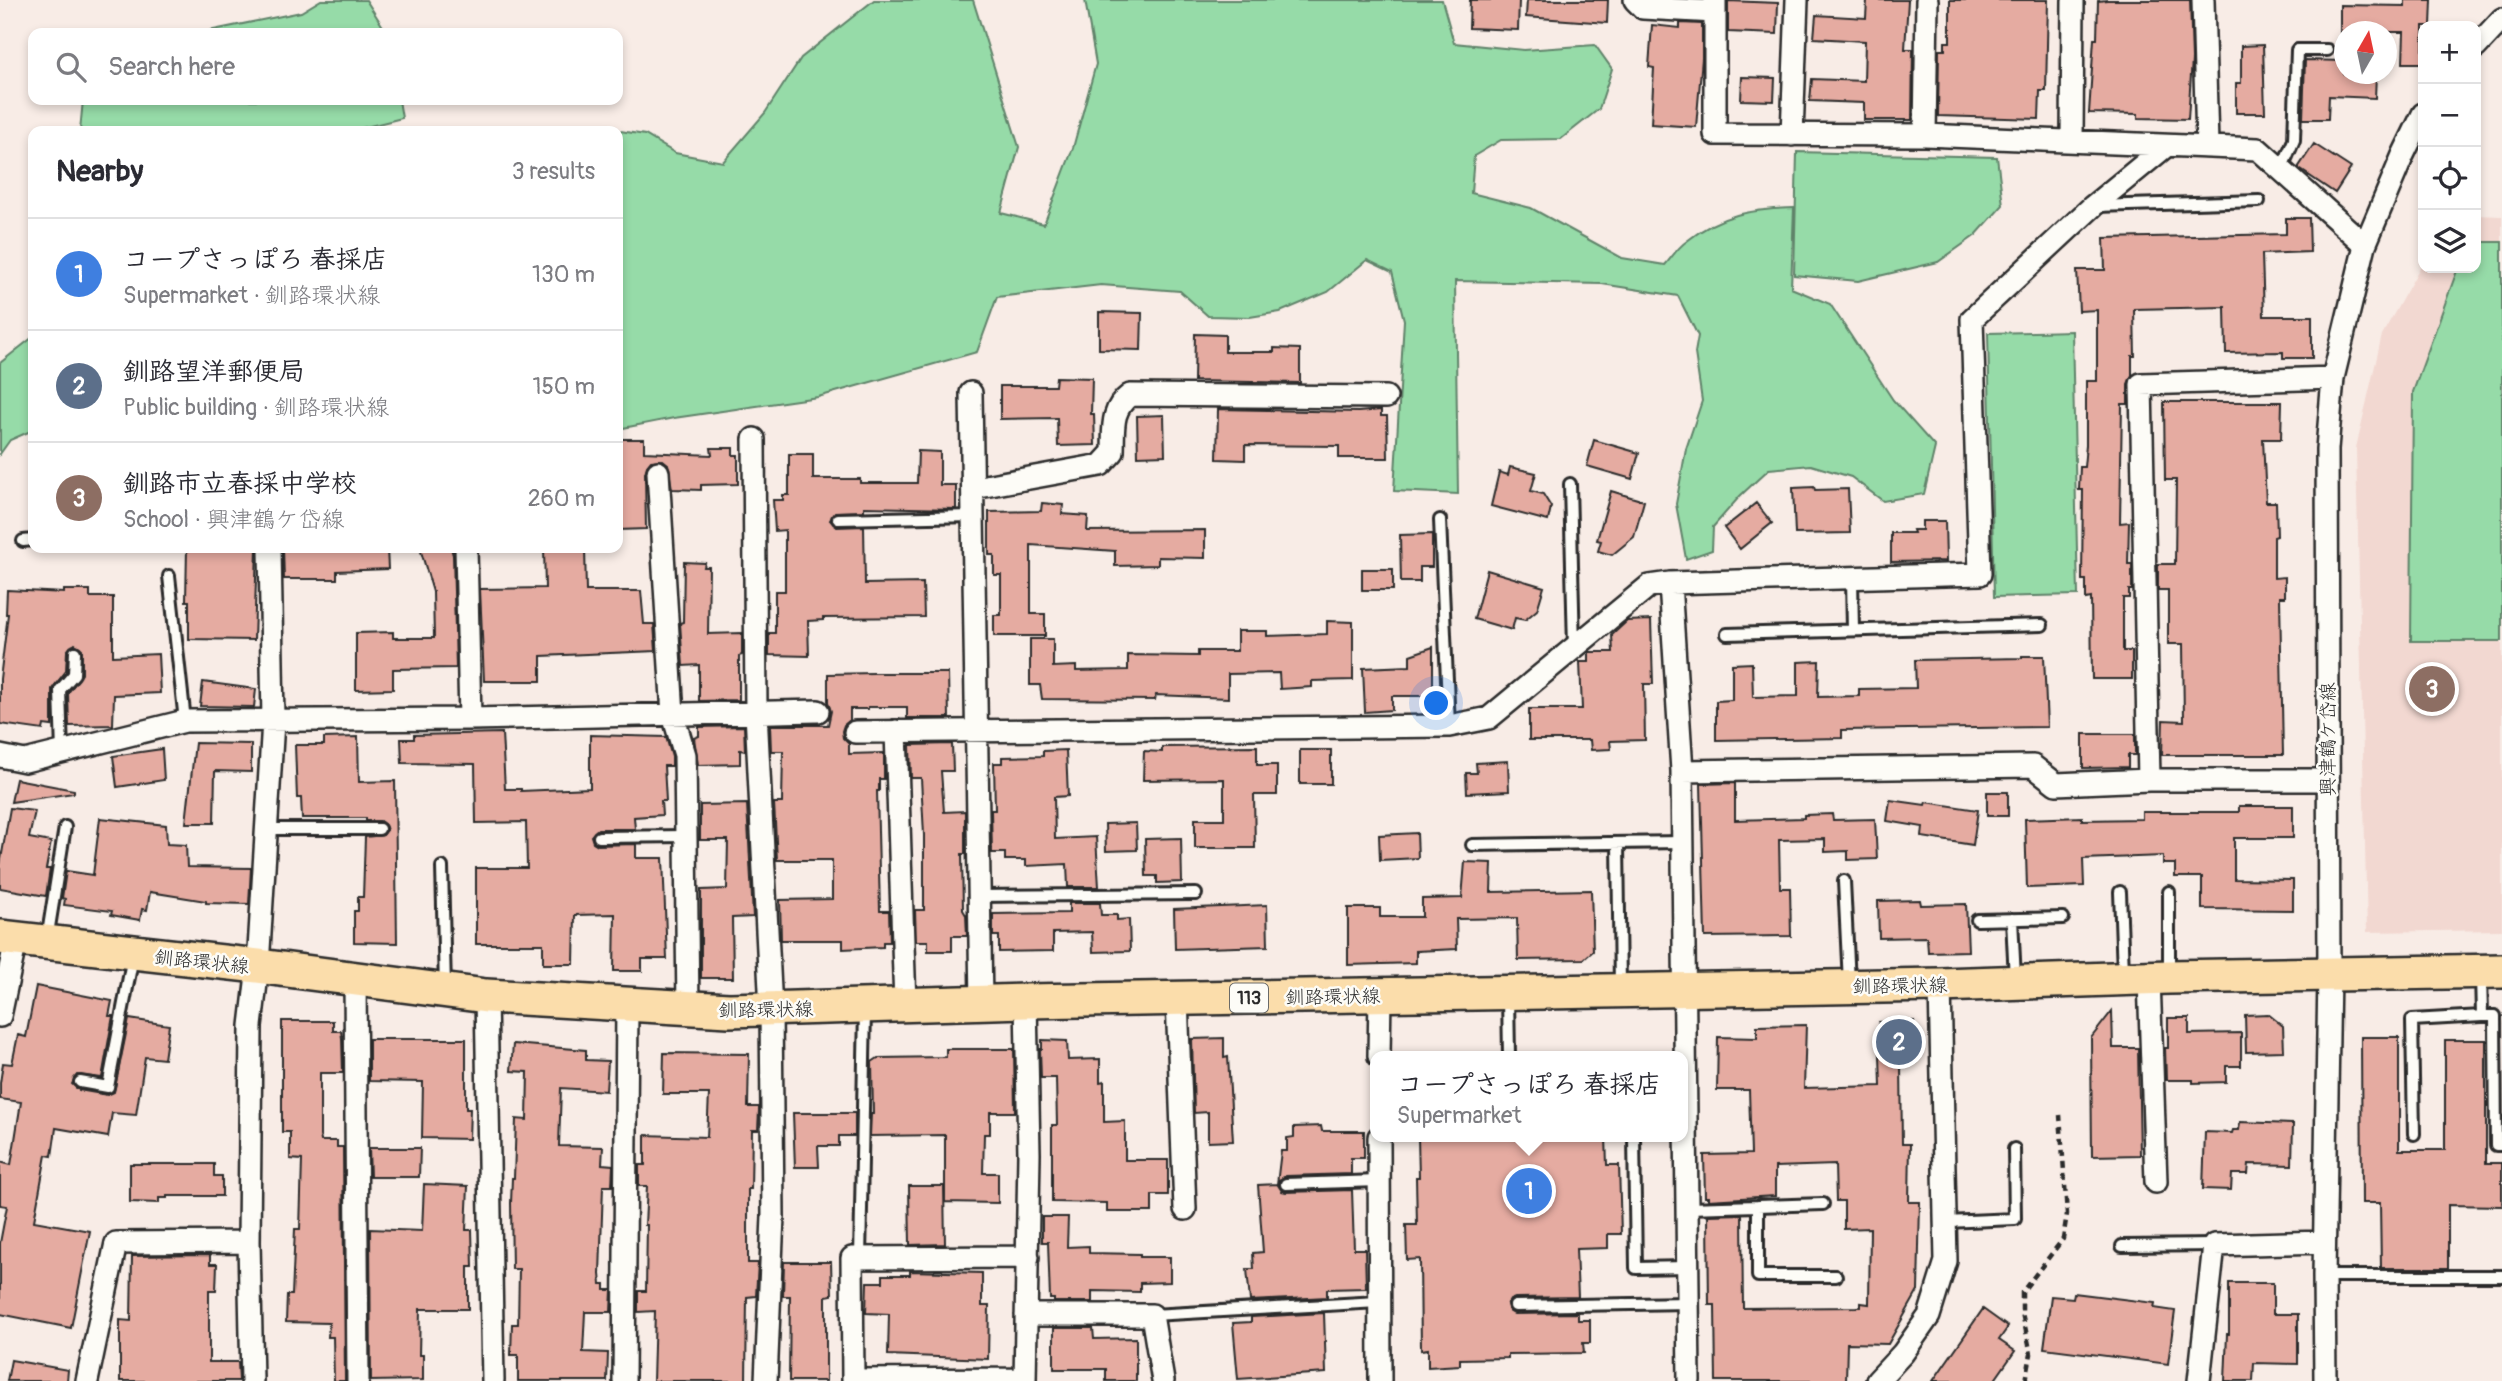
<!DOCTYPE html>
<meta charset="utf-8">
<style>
body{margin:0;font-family:Pangolin,"Klee One",sans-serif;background:#f2f2f3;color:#2b2b33}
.controls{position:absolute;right:21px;top:21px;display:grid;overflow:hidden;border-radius:14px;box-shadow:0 4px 10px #0003}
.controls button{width:63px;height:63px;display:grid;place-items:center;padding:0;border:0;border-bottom:2px solid #e1e1e2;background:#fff;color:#2b2b33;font:35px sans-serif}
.compass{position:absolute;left:2334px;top:21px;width:63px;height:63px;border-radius:50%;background:#fff;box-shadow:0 4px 10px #0003;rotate:9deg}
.you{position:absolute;left:1437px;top:704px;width:24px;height:24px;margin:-18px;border:5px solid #fff;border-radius:50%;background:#1a73e8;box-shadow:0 0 0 10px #1a73e833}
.badge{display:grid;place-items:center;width:46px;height:46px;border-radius:50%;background:#db2777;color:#fff;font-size:23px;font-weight:700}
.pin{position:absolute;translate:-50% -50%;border:4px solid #fff;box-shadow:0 2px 7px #0006}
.popup{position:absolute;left:1370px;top:1051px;width:318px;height:91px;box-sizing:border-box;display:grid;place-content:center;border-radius:14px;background:#fff;filter:drop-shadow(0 2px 5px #0005);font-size:23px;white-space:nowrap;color:#7c7c81}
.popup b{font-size:26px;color:#2b2b33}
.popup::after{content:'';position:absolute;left:50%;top:100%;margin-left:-14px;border:14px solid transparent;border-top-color:#fff}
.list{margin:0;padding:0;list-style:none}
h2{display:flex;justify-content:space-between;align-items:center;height:91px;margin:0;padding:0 28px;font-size:30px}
h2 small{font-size:23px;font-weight:400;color:#7c7c81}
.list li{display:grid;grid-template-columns:46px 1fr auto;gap:21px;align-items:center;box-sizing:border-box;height:112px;padding:0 28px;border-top:2px solid #e1e1e2}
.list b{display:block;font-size:26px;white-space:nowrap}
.list p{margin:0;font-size:23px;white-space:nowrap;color:#7c7c81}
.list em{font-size:23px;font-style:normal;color:#7c7c81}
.icon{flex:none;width:38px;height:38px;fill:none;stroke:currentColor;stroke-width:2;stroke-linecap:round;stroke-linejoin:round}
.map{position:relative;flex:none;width:2502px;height:1381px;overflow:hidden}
.search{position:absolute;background:#fff;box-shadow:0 4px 10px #0003;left:28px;top:28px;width:595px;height:77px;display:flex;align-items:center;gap:18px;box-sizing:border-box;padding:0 24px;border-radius:14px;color:#7c7c81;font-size:26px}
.panel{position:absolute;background:#fff;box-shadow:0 4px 10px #0003;left:28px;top:126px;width:595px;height:427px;border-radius:14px}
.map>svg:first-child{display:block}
.built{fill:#f2d8d1}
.green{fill:#96dba8;stroke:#60836a;stroke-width:2}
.building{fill:#e5aba1;stroke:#2b2b2b;stroke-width:2}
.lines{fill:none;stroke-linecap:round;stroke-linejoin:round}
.lane-casing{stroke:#2b2b2b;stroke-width:16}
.street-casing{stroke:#2b2b2b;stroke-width:26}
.primary-casing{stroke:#2b2b2b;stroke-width:38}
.path{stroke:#2b2b2b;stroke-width:4.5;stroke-dasharray:7 5;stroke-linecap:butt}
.lane{stroke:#fdfcf7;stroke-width:10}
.street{stroke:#fdfcf7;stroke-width:21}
.primary{stroke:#fbddab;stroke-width:33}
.labels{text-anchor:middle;stroke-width:5;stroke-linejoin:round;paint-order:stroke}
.shield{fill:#fdfcf7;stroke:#6a6a68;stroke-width:2}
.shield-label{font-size:18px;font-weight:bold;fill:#2b2b2b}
.street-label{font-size:19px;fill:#2b2b2b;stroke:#fdfcf7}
</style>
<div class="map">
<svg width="2502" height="1381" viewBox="0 0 2502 1381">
<rect width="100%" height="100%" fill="#f8ece6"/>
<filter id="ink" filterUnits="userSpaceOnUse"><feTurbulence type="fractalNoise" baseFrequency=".0143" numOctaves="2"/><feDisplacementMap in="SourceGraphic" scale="14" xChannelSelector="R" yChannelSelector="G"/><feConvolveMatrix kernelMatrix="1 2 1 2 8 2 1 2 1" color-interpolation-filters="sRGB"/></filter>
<g filter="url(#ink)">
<path class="built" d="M2476,215L2502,216V930L2367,932L2356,448L2382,335L2423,262V268H2476Z"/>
<path class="green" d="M321,0H366L387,33H199L301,12Z
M874,0H973L1019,147L1001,213L1044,224L1073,148L1096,64L1085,0H1442L1454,43L1524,50L1595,45L1612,69L1599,109L1561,139L1501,140L1474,156L1471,193L1531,208L1622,258L1665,265C1672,257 1678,247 1687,241C1720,214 1753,209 1794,208L1791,288L1830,304L1893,400L1935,447L1924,494L1883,501L1851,477L1811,465L1769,469L1740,496L1713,527L1712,550L1686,559L1676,504L1686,449L1702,401L1695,353L1698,336L1678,296L1602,284L1455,281L1458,494L1394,491L1404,320L1392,272L1367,260L1328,292L1280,312L1250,317L1208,316L1180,291L1101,285L997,297L977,352L818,397L674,418L618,429V131H550L577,124L645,135L675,153L723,162L765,113L801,58Z
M83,100H399L402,118L350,131H80Z
M1797,152L1997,157L2003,205L1976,235L1938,262L1858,281L1794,275Z
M2476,242H2502V641H2411L2413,392L2458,268H2476Z
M2072,331L2078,595L1994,597L1988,333Z
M33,337V430L10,440L0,454V363Z"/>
<path class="building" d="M1470,0H1519L1518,30L1469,28Z
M1527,0H1608L1607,23L1526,17Z
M1867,0H1908L1905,49H1913L1912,120H1864V103L1810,101L1812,79L1864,81L1865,41L1814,38L1816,15L1866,18Z
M1950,0H2048L2046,91H2040L2039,119L1938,116L1939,50H1945V42H1950Z
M2107,0H2190L2192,59L2188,119L2138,118V114L2089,113L2094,39H2097L2098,1Z
M2405,0H2432L2431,26H2423V63H2403L2404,32H2340V5L2405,6Z
M1728,1L1778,3L1777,34L1728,32Z
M1680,23L1702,24V58L1696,127L1651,124L1654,68L1649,67L1652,25L1680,28Z
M2263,45L2265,113H2236V83H2241V46Z
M2305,60L2344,61V74H2376L2375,98L2329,96L2328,119H2303Z
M1742,77L1775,78L1774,101L1741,100Z
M2314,144L2351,168L2335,193L2298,168Z
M2286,218H2309L2310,252L2262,254L2264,316H2312V358H2283V352L2226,353L2225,307L2134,309L2135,356H2132V375L2128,384V404H2122L2120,523L2129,522L2128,564H2132V590H2129V598H2123V651H2132V679H2092L2091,598L2086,599V580H2082L2083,490H2079L2080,467H2084L2086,445V381H2097V310L2079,311L2077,270H2105L2104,238L2286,234Z
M1099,312L1142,313L1141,350L1099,349Z
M1195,334L1225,335V352H1274V348L1300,349V383L1194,381Z
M1056,377L1092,378L1091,414H1094L1095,445L1058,446L1057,418L1000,419V386H1055Z
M2164,402H2282L2281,439H2263L2266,502H2276L2277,536L2274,537V578L2285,577V597H2280L2283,755H2162L2163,720L2184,721L2183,644H2168V590H2158V564H2175L2176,480H2165Z
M1218,409L1358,412L1381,410V416H1387L1388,458H1339V446L1245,445V460L1217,459Z
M1164,415L1165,455L1138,456L1137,416Z
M618,439H644V452L712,455L711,448H733V455H738V484L701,485V490L672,489L668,464L663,460L651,461L647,466L645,473L646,529L618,530Z
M1594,440L1639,453L1632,479L1587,466Z
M918,451L940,452V485H956V509L864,507V511L835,512L830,520L837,527L864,526L865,584L923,583L924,617L823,618V620L808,621L809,656L769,655V633H775V591H785V530L775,531L773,500H783V495H789V454H813V479H860V483H917Z
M1510,467L1536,473L1531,491L1543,494L1551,507L1548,521L1491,506L1499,472L1508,475Z
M1814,487L1815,490L1848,489L1850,533L1795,534L1793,488Z
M1611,491L1644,501L1634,537L1612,555L1598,551L1601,541L1597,540Z
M1042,503L1063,505L1062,514L1088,516L1087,531L1205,530V558L1158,557V565L1115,566V551L1031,545V614H1045V636H994V615H1001V575H994V555H989V512L1041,511Z
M1756,503L1772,523L1740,549L1724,528Z
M1922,521H1945L1946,561L1891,562V533H1914L1913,530H1922Z
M1432,534V567H1420V582H1401L1400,535Z
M187,548H257L254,640L189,639V601H186Z
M283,548H387L388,569L337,571V579H284Z
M420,548H451L453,555L456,668L393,669V689L356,690V633L393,632V638H434L433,592Z
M544,548H585L586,591H641L644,624H654L656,651L541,656V681H484L480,589L545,588Z
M684,562L705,563L704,567H709L708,634L742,633V655L739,656V700L699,701V665L683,666L680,623L683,622Z
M1362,569H1393V590H1362Z
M1487,570L1544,587L1537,610L1525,620L1515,618L1512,630L1474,619Z
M7,590L64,593V590H90V597H113V656L158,654L160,693L114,695L113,725L69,726L68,693L82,674V649L75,644L67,651L66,671L52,689V726L44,725L43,730L0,724V679L8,614H6Z
M1651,620L1653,684H1644L1645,740L1610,741L1611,749L1591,750L1590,740H1529V709H1582L1580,662H1589V652H1613L1612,635L1627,621Z
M1327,621L1353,622V680L1312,681V687L1280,689L1279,673L1228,674V698L1156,695L1155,700L1042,699L1040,685H1030V639H1053V667L1076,666V671L1128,670V655L1198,656V651H1237V631H1267V636L1327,634Z
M1433,647V696H1392V710L1365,712L1363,668L1410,666V655Z
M2022,656H2044L2047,727L1842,730V738L1716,740V701L1732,700V664L1752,663L1753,697L1798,696V662L1819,661L1818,697L1859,696V689L1916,688L1915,660L2022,658Z
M874,673H948L949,718H907V707H868V709H850V720L844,725L842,731L843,738L849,744V754L884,753V779H879V791H877L880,911H889L890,942H883V947L843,949V940H781L780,900L832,899V860H777L774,803H782L783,751H771L770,725H828L831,711L828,703V674Z
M203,682L256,689L254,707L200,706Z
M744,726L745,751L740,750V764L698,765L694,738L699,736V727Z
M502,733L505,789H521V791L590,788V735L666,737L672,757V766H664L666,801H661L662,815L634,817L635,829H598L591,836L593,842L598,845L636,844V858H663L667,959H642V971H614L615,914L575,915L574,964H543V944H476V868H527L526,822L476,823L475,764L402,763L401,739H414V735Z
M2083,734H2135V755H2128V767L2083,768Z
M358,737L359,782L395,781L397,943L354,942V911H358V897H363L365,837L383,835L387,830L385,825L380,821H366V818H302L301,798H297L295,745H324V738Z
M195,743L251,744V772L215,771L214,823H186Z
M952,744L953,771H941L944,812L965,811V854H962L963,910L966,915L967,936H952V951H928V941H916L915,910H924V835L921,778H911L910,745Z
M1257,746V765H1277V795H1254L1255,848H1195V819H1224V779L1143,780L1144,751L1162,752V747Z
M162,749L164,780L117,787L113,756Z
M1066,750L1068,796L1054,797L1055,839L1096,837L1099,887H1068L1067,864L1026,866V860H1005V853H992L991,810H995L994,763H1002V757L1043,756V751Z
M1300,750H1331V784H1300Z
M1508,761L1509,791L1467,793L1466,773H1477L1476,763Z
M16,779L74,790V793L11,802Z
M1735,783V820L1804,818V815L1832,814L1833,820L1875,819L1877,859L1848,860V851L1825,852V839L1779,840L1780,888H1790L1791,936L1705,937L1701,784Z
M1987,792H2008V816H1987Z
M1890,800L1925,805L1926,802L1978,810L1973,845L1922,837L1923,827L1887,821Z
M747,804L753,917L732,918L733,978H701V890L727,889L728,840H700V805Z
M2239,806H2293V838H2234V879L2293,880V910L2202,909V877H2175V864H2163V856L2083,859L2084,886L2027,888L2025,819L2082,817V820L2142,819V812H2239Z
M10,808L35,811L29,838L51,842L46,869H50L46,896L0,888V865Z
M100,818L166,825L167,844L186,845L187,867L251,868L249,904L206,903V901L150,892L147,910L142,909L140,920L111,915L112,911L64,905L65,899L62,898L66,871L93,875Z
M1136,823L1137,850L1106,851L1105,824Z
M1417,833L1418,858L1380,860L1379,835Z
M1181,838L1182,882L1157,883V876H1146L1145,839Z
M1465,862L1492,863L1491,892L1591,890L1593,951L1584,959L1518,960L1517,918L1456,919L1457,949L1416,951V963L1348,965V908H1380V917H1422V899L1462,898Z
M1920,900L1921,905L1966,904L1968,951L1928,952L1927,937L1879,938L1878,901Z
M1069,903H1100L1101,915H1117V920L1129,919L1130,951L1093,952L1092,932L1053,933V951L999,952V936H993V914L1069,913Z
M1267,905L1268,946L1175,949L1174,909Z
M36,986L112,1001L109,1016H113L102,1078L77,1075L72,1084L79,1090L107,1095L114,1092L129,1019L169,1025L164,1059L145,1057L136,1115L112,1113L108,1137L56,1128L52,1156L46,1155L34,1221L90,1231L71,1328L0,1314V1243L7,1206L0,1205V1162L11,1165L21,1102L0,1099V1083L3,1063L12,1064L18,1035L26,1037Z
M2112,1011L2113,1048H2138L2140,1155L2092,1156L2091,1038Z
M2268,1014L2283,1026L2284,1051L2246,1052L2245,1015Z
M2168,1018H2189V1034L2241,1033V1066H2226V1082L2193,1083V1080H2166L2165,1048H2168Z
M282,1021H333V1031H341L342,1038L343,1073H320V1136L321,1141H337V1147H343L345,1381H334L333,1337H328L329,1323L286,1322L287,1295H292L295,1229H300L302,1160L290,1159V1132H282Z
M1914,1021L1916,1063L1901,1064L1902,1144H1910L1909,1202H1920L1918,1291L1888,1344L1847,1343L1846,1381H1716L1715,1305H1709L1708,1215L1742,1214L1743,1308L1861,1307V1303L1869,1304L1870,1228L1844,1229V1201H1836L1835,1165L1775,1167V1196L1708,1200V1197H1705L1704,1155L1751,1154L1749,1090H1717L1718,1037L1757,1038V1026L1806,1025L1804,1088L1881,1086L1879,1022Z
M2361,1037H2399V1150H2445V1040H2486V1163H2502V1206L2448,1205V1268H2381L2380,1203H2362Z
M1224,1038V1058L1228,1057L1233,1141L1208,1142V1112L1194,1113L1192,1039Z
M369,1039H466V1109H470L469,1139L422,1138L423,1082L369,1081Z
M1042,1040L1067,1041L1068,1060L1100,1059V1082L1104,1081V1122L1125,1121V1160H1168V1195H1152V1212H1107V1203L1052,1202V1125H1057L1056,1078H1041L1040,1049H1042Z
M513,1044L586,1050V1060L608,1061L606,1091L561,1088L559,1146L603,1147L602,1164L613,1165L612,1186H603L600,1274L601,1284H605V1290H612L611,1312H585L583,1352L608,1353L607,1381H518V1355H511L512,1324H518L519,1269H512L511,1203L512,1178H514L516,1119L527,1120L528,1072L511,1071Z
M946,1049H1014L1015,1112H990V1134H984L983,1173H998V1203L945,1202V1135L870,1136L871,1114H873L872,1062L878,1058L946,1057Z
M664,1053L749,1054L748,1107H759V1110L758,1130H752L751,1189H748V1263H758L756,1296L747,1297L746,1381H653L655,1311L638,1312V1291H646L647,1225H645L647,1186H639V1165H645V1135L707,1137L709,1094H663Z
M793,1113H855V1136H839V1146H818L819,1167H795Z
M2240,1122L2293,1124L2292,1165L2249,1164L2248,1174H2232L2231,1190L2203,1189L2205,1132L2232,1133L2233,1130H2239Z
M1321,1126L1322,1131H1364V1158H1351V1174L1286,1176L1279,1180L1278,1185L1282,1191L1286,1192L1352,1190L1354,1249H1365L1366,1288L1327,1289V1297L1250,1301L1247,1269H1254L1253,1253L1263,1252L1258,1185L1277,1184L1281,1151H1287V1138L1294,1137V1127Z
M1418,1137H1606L1607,1165H1619L1621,1234H1608V1248L1576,1249L1578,1297L1515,1298L1510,1300L1507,1305L1509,1311L1514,1314L1578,1313V1320H1590V1343H1583L1584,1353L1508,1354V1358L1460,1359V1365L1428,1367V1349L1421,1350L1420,1259L1407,1260L1406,1225H1417L1416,1177H1419Z
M369,1148H420L419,1177H370Z
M130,1164H214V1176H222V1196H167V1198H159V1203L130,1202Z
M424,1184L468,1186L466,1230H472L473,1267H468V1309H420L419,1355H423V1380L371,1381L370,1229L422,1231Z
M909,1186H944L945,1244L910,1245Z
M1042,1217H1068L1067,1247L1089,1246V1253L1140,1254V1257H1170V1282L1140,1283V1292L1092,1291V1302H1054V1299H1050L1048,1242H1042Z
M210,1255V1264H217L216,1290H209V1362H238L239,1381H120V1320L131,1321L132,1256Z
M784,1262H831L832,1295L826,1296V1381H789L790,1296H783Z
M910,1271L982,1273V1306H989L988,1359L888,1355L889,1314L866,1313L867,1282H883V1275H910Z
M2229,1283H2273V1314H2298V1364L2254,1363L2253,1381H2225L2227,1334H2229Z
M2074,1293L2155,1303L2154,1308L2175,1311L2168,1364L2044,1348L2051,1296L2073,1298Z
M1983,1309L2008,1327L1999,1340L2015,1351L1994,1381H1933Z
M1324,1313L1326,1373L1238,1379L1233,1323L1251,1322V1317Z
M1054,1328H1093L1094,1339L1136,1338V1381H1106V1369H1054Z
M11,1360L68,1370L67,1381H7Z"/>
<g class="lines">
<g class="lane-casing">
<path id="lane" d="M2281,170L2294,140L2297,50H2327
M2096,206L2259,201
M1570,484L1574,648
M838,519L974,516
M1440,520L1449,726
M23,541L33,540
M169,576L185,721
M1852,578L1853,630
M1727,634L2042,625
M62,753L60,690L74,674L75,652
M267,829H379
M599,837L686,836
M1618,843L1620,987
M1472,845L1683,842
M442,867L445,988
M1844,881L1849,983
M2120,892L2123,973
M2169,892V973
M979,896L1196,894
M2012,919L2015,979
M1977,920L2063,918
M47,940L65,827
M1508,995L1509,1056
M2482,1016H2495L2496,1145H2502
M80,1082L108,1087L133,956
M2414,1134L2412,1020L2482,1016L2481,974
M1634,1137L1636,1268L1688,1267
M1286,1184L1379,1181
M1758,1206L1823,1204
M1688,1208L1758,1206V1276H1836
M1945,1222L2015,1219L2014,1149
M2122,1246L2214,1245
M860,1258L865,1010
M2324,1276H2502
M1515,1306L1689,1303
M1152,1315L1378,1302"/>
</g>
<g class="street-casing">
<path id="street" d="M1635,0L1643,8L1715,12
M1715,0V134L1925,135L2258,149L2365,245
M2203,0L2207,145
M2476,47L2502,19
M1792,135L1797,0
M1925,135L1927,0
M2072,140L2073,0
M971,393L981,1003
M754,439L756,712L771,1010L773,1216L766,1381
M658,472L673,715L685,755L688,1009
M974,488L1101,465L1113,452C1114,429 1110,410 1130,395L1386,397
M466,548L470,719
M896,731L905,1005
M855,732L1449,726L1489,718L1649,586L1670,583
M0,756L25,761L185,721L470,719L818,711
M1682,771L2033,766L2056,784L2149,780H2327
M2149,780L2141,384L2333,378
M2149,978L2156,1182
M355,980L358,1381
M486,996L493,1381
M1177,999L1185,1209
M0,1016L16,940
M1379,1056L1380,995
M1379,1137L1380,1381
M1026,1315H1152L1163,1381
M1025,1379L853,1380L852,1258L1028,1257
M87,1381L116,1243L249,1242
M252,1381L249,1242L251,1026L258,966L273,721L270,548
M624,1381L627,1005
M1025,1381L1029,1154L1026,1001
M1689,1381L1682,771L1670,583L1980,574L1972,319L2093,206L2165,147
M1877,1381L1903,1353L1929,1316L1946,1261L1940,985
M2199,1381L2214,1245L2324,1242
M2325,1381L2324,1276L2329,974L2327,449L2333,378L2365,245L2403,155L2423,114"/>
</g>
<g class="primary-casing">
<path id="primary" d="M0,937L258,966L486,996L729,1010L1026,1001L1940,985L2169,977L2502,971"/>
</g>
<path class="path" d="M2026,1381L2031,1354L2022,1313V1292L2063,1239L2067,1214L2060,1115"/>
<use href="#lane" class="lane"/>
<use href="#street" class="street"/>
<use href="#primary" class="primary"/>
</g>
</g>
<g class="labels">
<rect class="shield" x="1230" y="983.5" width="38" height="29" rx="5"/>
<g class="shield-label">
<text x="1249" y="1004">113</text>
</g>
<g class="street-label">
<text transform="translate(2327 739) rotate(-90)" y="7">興津鶴ケ岱線</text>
<text transform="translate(202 961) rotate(6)" y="7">釧路環状線</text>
<text transform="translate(1900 985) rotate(-1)" y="7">釧路環状線</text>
<text transform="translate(1333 996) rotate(-1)" y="7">釧路環状線</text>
<text transform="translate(766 1009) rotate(-1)" y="7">釧路環状線</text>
</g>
</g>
</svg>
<div class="controls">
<button>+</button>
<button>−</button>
<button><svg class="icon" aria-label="locate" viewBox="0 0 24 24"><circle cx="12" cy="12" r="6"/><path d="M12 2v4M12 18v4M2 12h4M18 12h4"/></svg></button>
<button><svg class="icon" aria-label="layers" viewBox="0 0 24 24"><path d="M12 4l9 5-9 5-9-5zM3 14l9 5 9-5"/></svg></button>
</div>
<svg class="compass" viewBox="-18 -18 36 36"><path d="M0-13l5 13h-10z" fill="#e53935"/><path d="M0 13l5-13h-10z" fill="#7c7c81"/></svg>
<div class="you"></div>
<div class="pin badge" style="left:1529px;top:1191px;background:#3f7fe0">1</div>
<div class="popup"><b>コープさっぽろ 春採店</b>Supermarket</div>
<div class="pin badge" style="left:1899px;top:1042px;background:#5c6f8a">2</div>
<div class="pin badge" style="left:2432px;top:689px;background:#8d6e63">3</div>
<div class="search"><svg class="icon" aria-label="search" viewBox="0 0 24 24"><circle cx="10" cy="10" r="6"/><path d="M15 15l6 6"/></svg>Search here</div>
<section class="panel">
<h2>Nearby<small>3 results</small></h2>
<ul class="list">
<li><span class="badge" style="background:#3f7fe0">1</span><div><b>コープさっぽろ 春採店</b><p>Supermarket · 釧路環状線</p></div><em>130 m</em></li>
<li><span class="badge" style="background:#5c6f8a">2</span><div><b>釧路望洋郵便局</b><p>Public building · 釧路環状線</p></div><em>150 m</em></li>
<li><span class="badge" style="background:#8d6e63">3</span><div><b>釧路市立春採中学校</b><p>School · 興津鶴ケ岱線</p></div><em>260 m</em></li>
</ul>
</section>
</div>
